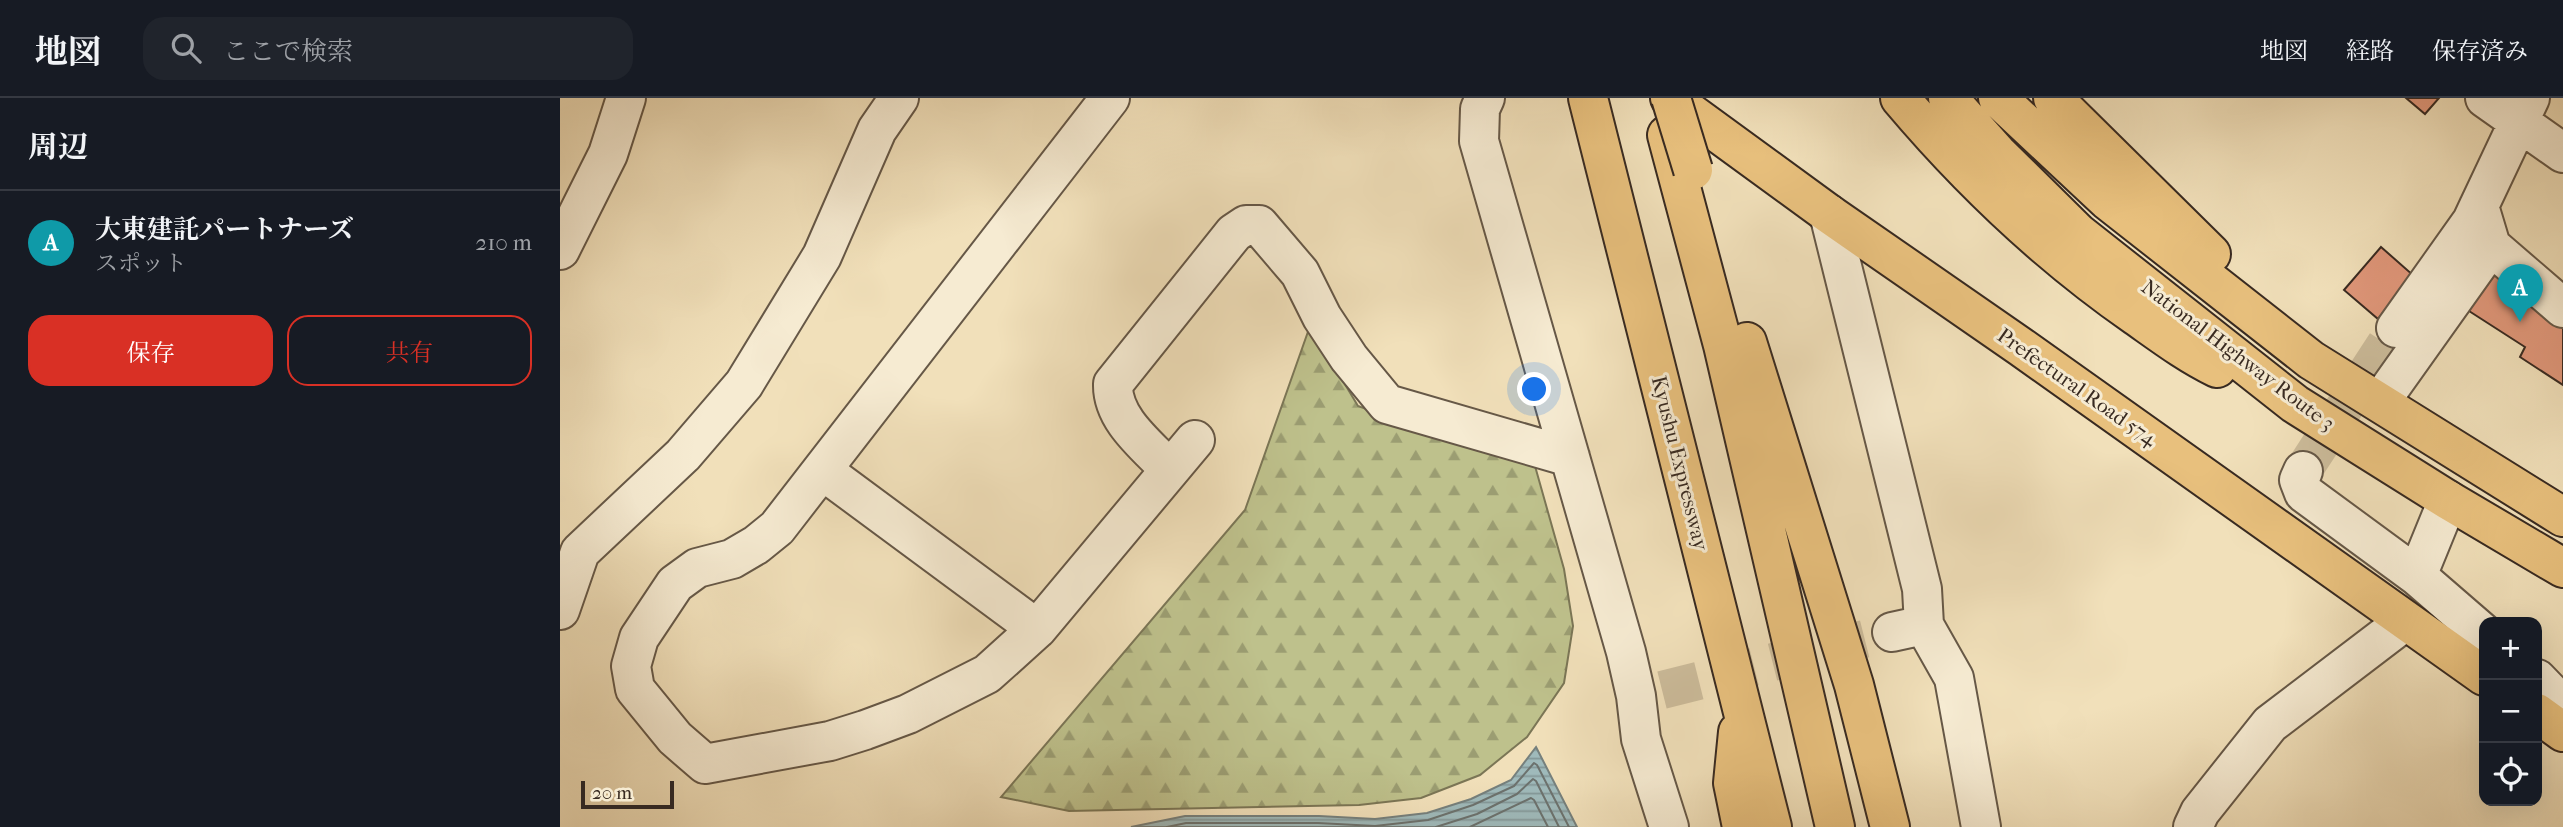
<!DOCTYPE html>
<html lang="ja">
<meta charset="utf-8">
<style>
body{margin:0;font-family:"IM FELL French Canon","Noto Serif JP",serif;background:#20242c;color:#f1f3f6}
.controls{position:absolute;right:21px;bottom:21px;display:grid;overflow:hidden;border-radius:14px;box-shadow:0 7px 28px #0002}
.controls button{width:63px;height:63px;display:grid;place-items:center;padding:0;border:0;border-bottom:2px solid #363941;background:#171b24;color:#f1f3f6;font:35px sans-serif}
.scale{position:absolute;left:21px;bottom:18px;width:93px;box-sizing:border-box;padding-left:7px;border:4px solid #382a21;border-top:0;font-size:19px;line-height:24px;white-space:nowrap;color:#382a21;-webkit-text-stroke:5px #f6ebd2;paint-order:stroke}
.you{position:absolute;left:975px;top:292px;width:24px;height:24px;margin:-18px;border:5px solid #fff;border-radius:50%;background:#1a73e8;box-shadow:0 0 0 10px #1a73e833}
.badge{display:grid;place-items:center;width:46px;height:46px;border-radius:50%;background:#d93025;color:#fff;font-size:23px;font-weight:700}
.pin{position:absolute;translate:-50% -58px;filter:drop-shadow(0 2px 4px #0008)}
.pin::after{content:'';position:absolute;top:37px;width:24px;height:21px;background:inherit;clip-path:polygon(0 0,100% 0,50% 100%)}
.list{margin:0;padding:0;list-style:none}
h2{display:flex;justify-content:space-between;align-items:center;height:91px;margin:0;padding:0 28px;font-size:30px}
h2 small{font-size:23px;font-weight:400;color:#9ea1a6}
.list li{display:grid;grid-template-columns:46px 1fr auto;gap:21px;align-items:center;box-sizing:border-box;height:105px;padding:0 28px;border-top:2px solid #363941}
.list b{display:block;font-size:26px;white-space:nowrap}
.list p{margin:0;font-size:23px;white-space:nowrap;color:#9ea1a6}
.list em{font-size:23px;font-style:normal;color:#9ea1a6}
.actions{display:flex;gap:14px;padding:21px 28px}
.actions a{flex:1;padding:16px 0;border:2px solid #d93025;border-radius:21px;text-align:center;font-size:24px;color:#d93025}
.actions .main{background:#d93025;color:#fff}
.icon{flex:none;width:38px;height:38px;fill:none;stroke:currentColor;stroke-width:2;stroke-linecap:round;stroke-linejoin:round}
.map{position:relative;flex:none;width:2003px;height:729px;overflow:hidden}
header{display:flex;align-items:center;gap:42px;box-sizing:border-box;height:98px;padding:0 35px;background:#171b24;border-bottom:2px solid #363941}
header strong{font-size:33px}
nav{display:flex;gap:38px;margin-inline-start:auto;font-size:24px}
.search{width:490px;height:63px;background:#20242c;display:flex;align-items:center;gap:18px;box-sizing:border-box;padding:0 24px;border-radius:21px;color:#9ea1a6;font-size:26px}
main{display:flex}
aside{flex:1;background:#171b24}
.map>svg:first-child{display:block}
.forest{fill:url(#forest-firs);stroke:#7b7656;stroke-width:2}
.water{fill:url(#water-rules);stroke:#76807d;stroke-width:2}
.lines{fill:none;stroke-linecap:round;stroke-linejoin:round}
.shore{stroke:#6c726e;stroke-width:2}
.building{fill:#e0977a;stroke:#382a21;stroke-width:2}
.minor-tunnel{stroke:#ccbc9b;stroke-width:38;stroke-dasharray:38 19;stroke-linecap:butt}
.minor-casing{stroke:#665847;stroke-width:42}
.major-casing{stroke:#382a21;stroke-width:42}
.highway-casing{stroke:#382a21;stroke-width:42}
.minor{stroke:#f6ebd2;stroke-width:38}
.major{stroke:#e8c07d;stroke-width:38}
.highway{stroke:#e8c07d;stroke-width:38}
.highway-bridge-casing{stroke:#382a21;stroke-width:42;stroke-linecap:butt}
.highway-bridge{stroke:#e8c07d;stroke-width:38}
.labels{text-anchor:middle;stroke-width:6;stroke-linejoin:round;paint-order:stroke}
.street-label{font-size:21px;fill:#382a21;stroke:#f6ebd2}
</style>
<header>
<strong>地図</strong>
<div class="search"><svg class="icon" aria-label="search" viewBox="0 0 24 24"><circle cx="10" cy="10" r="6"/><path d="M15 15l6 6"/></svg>ここで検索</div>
<nav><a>地図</a><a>経路</a><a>保存済み</a></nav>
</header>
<main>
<aside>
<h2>周辺<small></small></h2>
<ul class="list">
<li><span class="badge" style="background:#0f9aa8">A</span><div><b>大東建託パートナーズ</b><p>スポット</p></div><em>210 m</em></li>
</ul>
<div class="actions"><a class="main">保存</a><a>共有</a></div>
</aside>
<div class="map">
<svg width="2003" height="729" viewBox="0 0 2003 729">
<defs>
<pattern id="forest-firs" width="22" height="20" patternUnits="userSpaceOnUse" patternTransform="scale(1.75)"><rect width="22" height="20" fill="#bec18c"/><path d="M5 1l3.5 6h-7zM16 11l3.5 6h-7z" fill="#9b9d72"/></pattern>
<pattern id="water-rules" width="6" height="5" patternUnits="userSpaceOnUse" patternTransform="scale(1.75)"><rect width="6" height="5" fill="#9fbabb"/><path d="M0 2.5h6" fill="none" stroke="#839798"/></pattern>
</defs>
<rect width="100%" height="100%" fill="#f1e0ba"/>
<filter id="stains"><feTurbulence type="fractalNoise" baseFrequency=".00286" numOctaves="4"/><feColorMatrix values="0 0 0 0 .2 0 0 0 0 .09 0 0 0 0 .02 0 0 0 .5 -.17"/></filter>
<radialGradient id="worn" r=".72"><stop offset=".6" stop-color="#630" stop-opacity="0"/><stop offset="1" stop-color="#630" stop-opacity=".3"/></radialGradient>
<path class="forest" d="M750,228L798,308L913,351L975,368L1004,471L1013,528L1004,585L967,639L920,677L861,700L799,707L509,713L441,699L685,412Z"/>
<path class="water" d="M976,649L1017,729H571L625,718H759L815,721L867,715L911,701L951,682Z"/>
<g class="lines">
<path class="shore" d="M607,729L626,725H758L815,728L868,722L913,707L954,688L974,665L977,667L1009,729
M876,729L917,716L957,696L973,681L976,683L999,729
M910,729L971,700L974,702L988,729"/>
</g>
<path class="building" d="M1846,0H1879L1865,16Z
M1821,149L1854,178L1818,221L1784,192Z
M1931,174L1990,212L1985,218L2003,230V287L1960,259L1965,249L1909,213Z"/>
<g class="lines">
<path class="minor-tunnel" d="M1743,373L1836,230
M1102,592L1332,534"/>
<g class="minor-casing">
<path id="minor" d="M550,0L217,430L196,447L172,461L137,470L115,486L79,540L71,568L75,591L115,640L145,666L270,643L305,632L348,616L427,576L477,531L635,342
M925,0L920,11L919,43L1066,554L1076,598L1081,641L1109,729
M1925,0L2003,55
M1269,116L1362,491L1364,527L1394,580L1421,729
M1931,148L2003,210
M0,152L48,56L66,0
M1836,230L1912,123L1919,108
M1820,304L1931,148L1919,108L1970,0
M262,372L477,531
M610,372C588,348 552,322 553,286L674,135L686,127H699L740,175L762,219L789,260L827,306L1010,359
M1743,373L1739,382L1744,395L1857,478L1888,402
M1857,478L1924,536
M0,512L20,454L123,357L184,286L262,158L317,32L339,0
M1332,534L1364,527
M1977,581L2003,608
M1633,729L1640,714L1710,626L1844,524"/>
</g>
<g class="major-casing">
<path id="major" d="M1110,0L1269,116L1461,249L1924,578
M1977,615L2003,634"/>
</g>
<g class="highway-casing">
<path id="highway" d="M1028,0L1212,729
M1340,0C1410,83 1487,156 1576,218C1603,237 1628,256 1657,270
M1388,0L1437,55L1518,135L1735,306L1888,402L2003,470
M1438,0L1547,102L1751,262L2003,419
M1493,0L1651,156
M1107,37L1163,247L1275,729
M1187,244L1294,587L1330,729
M1178,634L1173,685L1182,729"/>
</g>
<use href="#minor" class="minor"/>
<use href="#major" class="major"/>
<use href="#highway" class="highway"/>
<g class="highway-bridge-casing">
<path id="highway-bridge" d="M1111,0L1133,72"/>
</g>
<use href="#highway-bridge" class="highway-bridge"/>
</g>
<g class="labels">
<g class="street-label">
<text transform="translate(1678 257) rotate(37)" y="7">National Highway Route 3</text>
<text transform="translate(1517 289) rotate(35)" y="7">Prefectural Road 574</text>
<text transform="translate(1120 365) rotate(76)" y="7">Kyushu Expressway</text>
</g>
</g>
<rect width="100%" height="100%" filter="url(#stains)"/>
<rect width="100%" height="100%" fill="url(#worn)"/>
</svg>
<div class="controls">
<button>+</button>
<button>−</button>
<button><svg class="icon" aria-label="locate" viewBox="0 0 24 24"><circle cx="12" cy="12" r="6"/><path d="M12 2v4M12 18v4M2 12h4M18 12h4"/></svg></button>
</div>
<div class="scale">20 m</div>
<div class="you"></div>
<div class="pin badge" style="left:1960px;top:224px;background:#0f9aa8">A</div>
</div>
</main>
